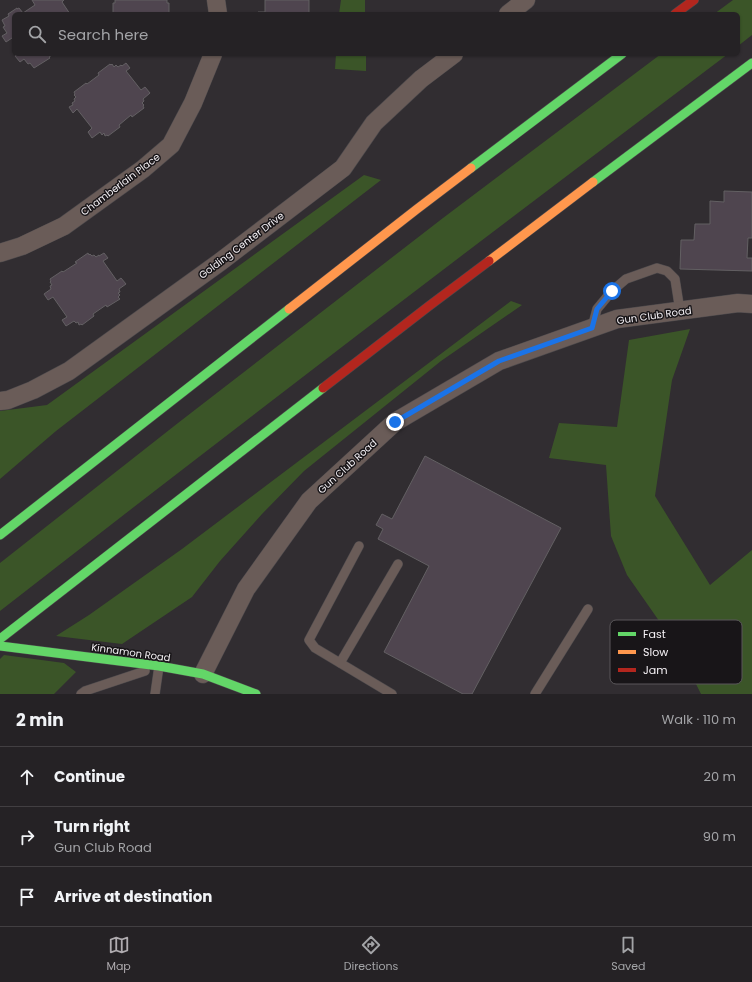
<!DOCTYPE html>
<meta charset="utf-8">
<style>
body{margin:0;font-family:Poppins,sans-serif;background:#2d2a2d;color:#f1f3f6}
.stop{position:absolute;width:12px;height:12px;margin:-9px;border:3px solid #1a73e8;border-radius:50%;background:#fff}
.stop.end{background:#1a73e8;border-color:#fff;box-shadow:0 1px 4px #0008}
.list{margin:0;padding:0;list-style:none}
h2{display:flex;justify-content:space-between;align-items:center;height:52px;margin:0;padding:0 16px;font-size:17px}
h2 small{font-size:13px;font-weight:400;color:#a3a4a7}
.list li{display:grid;grid-template-columns:26px 1fr auto;gap:12px;align-items:center;box-sizing:border-box;height:60px;padding:0 16px;border-top:1px solid #423f42}
.list b{display:block;font-size:15px;white-space:nowrap}
.list p{margin:0;font-size:13px;white-space:nowrap;color:#a3a4a7}
.list em{font-size:13px;font-style:normal;color:#a3a4a7}
.icon{flex:none;width:22px;height:22px;fill:none;stroke:currentColor;stroke-width:2;stroke-linecap:round;stroke-linejoin:round}
.map{position:relative;flex:none;width:752px;height:694px;overflow:hidden}
.search{position:absolute;background:#252225;box-shadow:0 1px 3px #0004;left:12px;right:12px;top:12px;height:44px;display:flex;align-items:center;gap:10px;box-sizing:border-box;padding:0 14px;border-radius:6px;color:#a3a4a7;font-size:15px}
.sheet{height:232px;background:#252225}
nav{display:flex;justify-content:space-around;align-items:center;box-sizing:border-box;height:56px;border-top:1px solid #423f42;background:#252225;font-size:11px;color:#a3a4a7}
nav a{display:grid;justify-items:center;gap:2px}
nav .on{color:#b0acb0}
.map>svg:first-child{display:block}
.green{fill:#3b5528}
.building{fill:#4f454f;stroke:#636063}
.lines{fill:none;stroke-linecap:round;stroke-linejoin:round}
.lane-casing{stroke:#4c494c;stroke-width:10}
.street-casing{stroke:#4c494c;stroke-width:19}
.fast-casing{stroke:#4c494c;stroke-width:10}
.slow-casing{stroke:#4c494c;stroke-width:10}
.jam-casing{stroke:#4c494c;stroke-width:10}
.lane{stroke:#6a5c58;stroke-width:9}
.street{stroke:#6a5c58;stroke-width:18}
.fast{stroke:#63d668;stroke-width:9}
.slow{stroke:#ff974d;stroke-width:9}
.jam{stroke:#b3261e;stroke-width:9}
.route{stroke:#1a73e8;stroke-width:5}
.labels{text-anchor:middle;stroke-width:3;stroke-linejoin:round;paint-order:stroke}
.street-label{font-size:10px;fill:#f5f1f5;stroke:#181518}
.key{fill:#181518;stroke:#5a575a;stroke-width:1}
.key-label{font-size:11px;fill:#f5f1f5}
</style>
<div class="map">
<svg width="752" height="694" viewBox="0 0 752 694">
<rect width="100%" height="100%" fill="#312d31"/>
<path class="green" d="M341,0H365V14H339Z
M733,0H752V35L738,46V14H714Z
M336,54H366V71L335,69Z
M661,54H728C484,238 241,423 0,611V563L178,423L443,218Z
M364,175L381,180L56,431L0,479V411L47,405Z
M511,301L522,305L441,361L304,471L262,514L220,561L192,597L122,644L56,636L89,615L182,549Z
M690,329L672,380L655,496L710,585L752,550V694H701L678,648L627,575L611,536L606,465L549,458L559,423L617,427L629,340Z
M4,655L64,663L76,672L54,694H0V659Z"/>
<path class="building" d="M32,0H64L62,2L70,14H14V41L12,38L6,42L2,36L7,33L3,27L5,26L2,20L9,16L8,14L17,8V9L19,8L23,13L35,5Z
M115,0H167V3H169V14H113V3H115Z
M265,0H309V13H316V14H258V12H265Z
M18,54H51L52,55L49,57L50,58L34,68L30,63L28,64L24,59L20,62L15,56Z
M126,63L130,68L126,71L141,90L145,87L150,93L143,99L144,101L142,103L144,105L143,106L144,108L132,117L131,115L119,125L120,127L108,136L107,135L105,136L104,133L102,135L100,132L92,138L88,132L92,128L77,109L73,113L69,107L73,105L72,103L75,101L74,99L76,97L74,95L75,94L74,92L86,83L87,84L99,75L98,73L110,64L111,65L112,64L114,67L116,65L118,67L121,65L122,66Z
M724,191L752,192V238H748L747,258H752V271L680,269L681,240H694L695,224H710V201L724,202Z
M88,253L89,255L90,254L92,256L94,255L96,257L99,255V256L104,253L108,258L103,261L117,281L121,278L126,284L119,289L120,292L118,293L120,295L118,297L120,299L107,307L106,305L93,314L94,316L82,325L81,324L79,325L78,322L76,323L74,321L66,326L62,320L67,317L53,297L48,300L44,294L51,289L50,286L52,285L50,282L51,281L50,279L62,271L63,272L77,263L75,262Z
M425,456L561,528L472,694H463L384,652L429,566L378,539L383,529L376,525L382,514L392,519Z"/>
<g class="lines">
<g class="lane-casing">
<path id="lane" d="M592,328L597,309L612,291L626,279L657,268L667,271L675,279L680,311
M359,546L309,640L315,648L392,694
M340,663L398,564
M81,694L85,691L145,671
M155,694L159,666
M535,694L588,609"/>
</g>
<g class="street-casing">
<path id="street" d="M216,0L218,14
M508,14L526,0
M0,253L22,246L64,226L143,169L171,145L193,103L213,54
M0,401L8,400L33,390L69,371L220,262L343,168L374,123L421,79L454,54
M203,674L246,589L309,501L395,422L499,361L617,319L738,303L752,304"/>
</g>
<g class="fast-casing">
<path id="fast" d="M471,168L622,54
M593,182L752,63
M0,535L289,309
M0,639L323,388
M0,646L159,666L203,674L256,694"/>
</g>
<g class="slow-casing">
<path id="slow" d="M489,261L593,182
M289,309L417,209L471,168"/>
</g>
<g class="jam-casing">
<path id="jam" d="M675,14L694,0
M323,388L429,306L489,261"/>
</g>
<use href="#lane" class="lane"/>
<use href="#street" class="street"/>
<use href="#fast" class="fast"/>
<use href="#slow" class="slow"/>
<use href="#jam" class="jam"/>
</g>
<g class="lines">
<path class="route" d="M395,422L499,361L592,328L597,309L612,291"/>
</g>
<g class="labels">
<g class="street-label">
<text transform="translate(120 184) rotate(-37)" y="4">Chamberlain Place</text>
<text transform="translate(241 245) rotate(-37)" y="4">Golding Center Drive</text>
<text transform="translate(654 315) rotate(-8)" y="4">Gun Club Road</text>
<text transform="translate(347 466) rotate(-42)" y="4">Gun Club Road</text>
<text transform="translate(131 652) rotate(8)" y="4">Kinnamon Road</text>
</g>
</g>
<rect x="610" y="620" width="132" height="64" rx="6" class="key"/>
<rect x="618" y="632" width="18" height="4" fill="#63d668"/>
<rect x="618" y="650" width="18" height="4" fill="#ff974d"/>
<rect x="618" y="668" width="18" height="4" fill="#b3261e"/>
<g class="key-label">
<text x="643" y="638">Fast</text>
<text x="643" y="656">Slow</text>
<text x="643" y="674">Jam</text>
</g>
</svg>
<div class="stop" style="left:612px;top:291px"></div>
<div class="stop end" style="left:395px;top:422px"></div>
<div class="search"><svg class="icon" aria-label="search" viewBox="0 0 24 24"><circle cx="10" cy="10" r="6"/><path d="M15 15l6 6"/></svg>Search here</div>
</div>
<section class="sheet">
<h2>2 min<small>Walk · 110 m</small></h2>
<ul class="list">
<li><svg class="icon" aria-label="ahead" viewBox="0 0 24 24"><path d="M12 20V5M6 11l6-6 6 6"/></svg><div><b>Continue</b></div><em>20 m</em></li>
<li><svg class="icon" aria-label="right" viewBox="0 0 24 24"><path d="M7 20v-9h11M14 6l5 5-5 5"/></svg><div><b>Turn right</b><p>Gun Club Road</p></div><em>90 m</em></li>
<li><svg class="icon" aria-label="arrive" viewBox="0 0 24 24"><path d="M6 21V4h12l-3 4 3 4H6"/></svg><div><b>Arrive at destination</b></div></li>
</ul>
</section>
<nav>
<a class="on"><svg class="icon" aria-label="map" viewBox="0 0 24 24"><path d="M3 6l6-2 6 2 6-2v14l-6 2-6-2-6 2zM9 4v14M15 6v14"/></svg>Map</a>
<a><svg class="icon" aria-label="directions" viewBox="0 0 24 24"><path d="M12 3l9 9-9 9-9-9zM9 14v-3h6M13 9l2 2-2 2"/></svg>Directions</a>
<a><svg class="icon" aria-label="saved" viewBox="0 0 24 24"><path d="M7 4h10v16l-5-4-5 4z"/></svg>Saved</a>
</nav>
